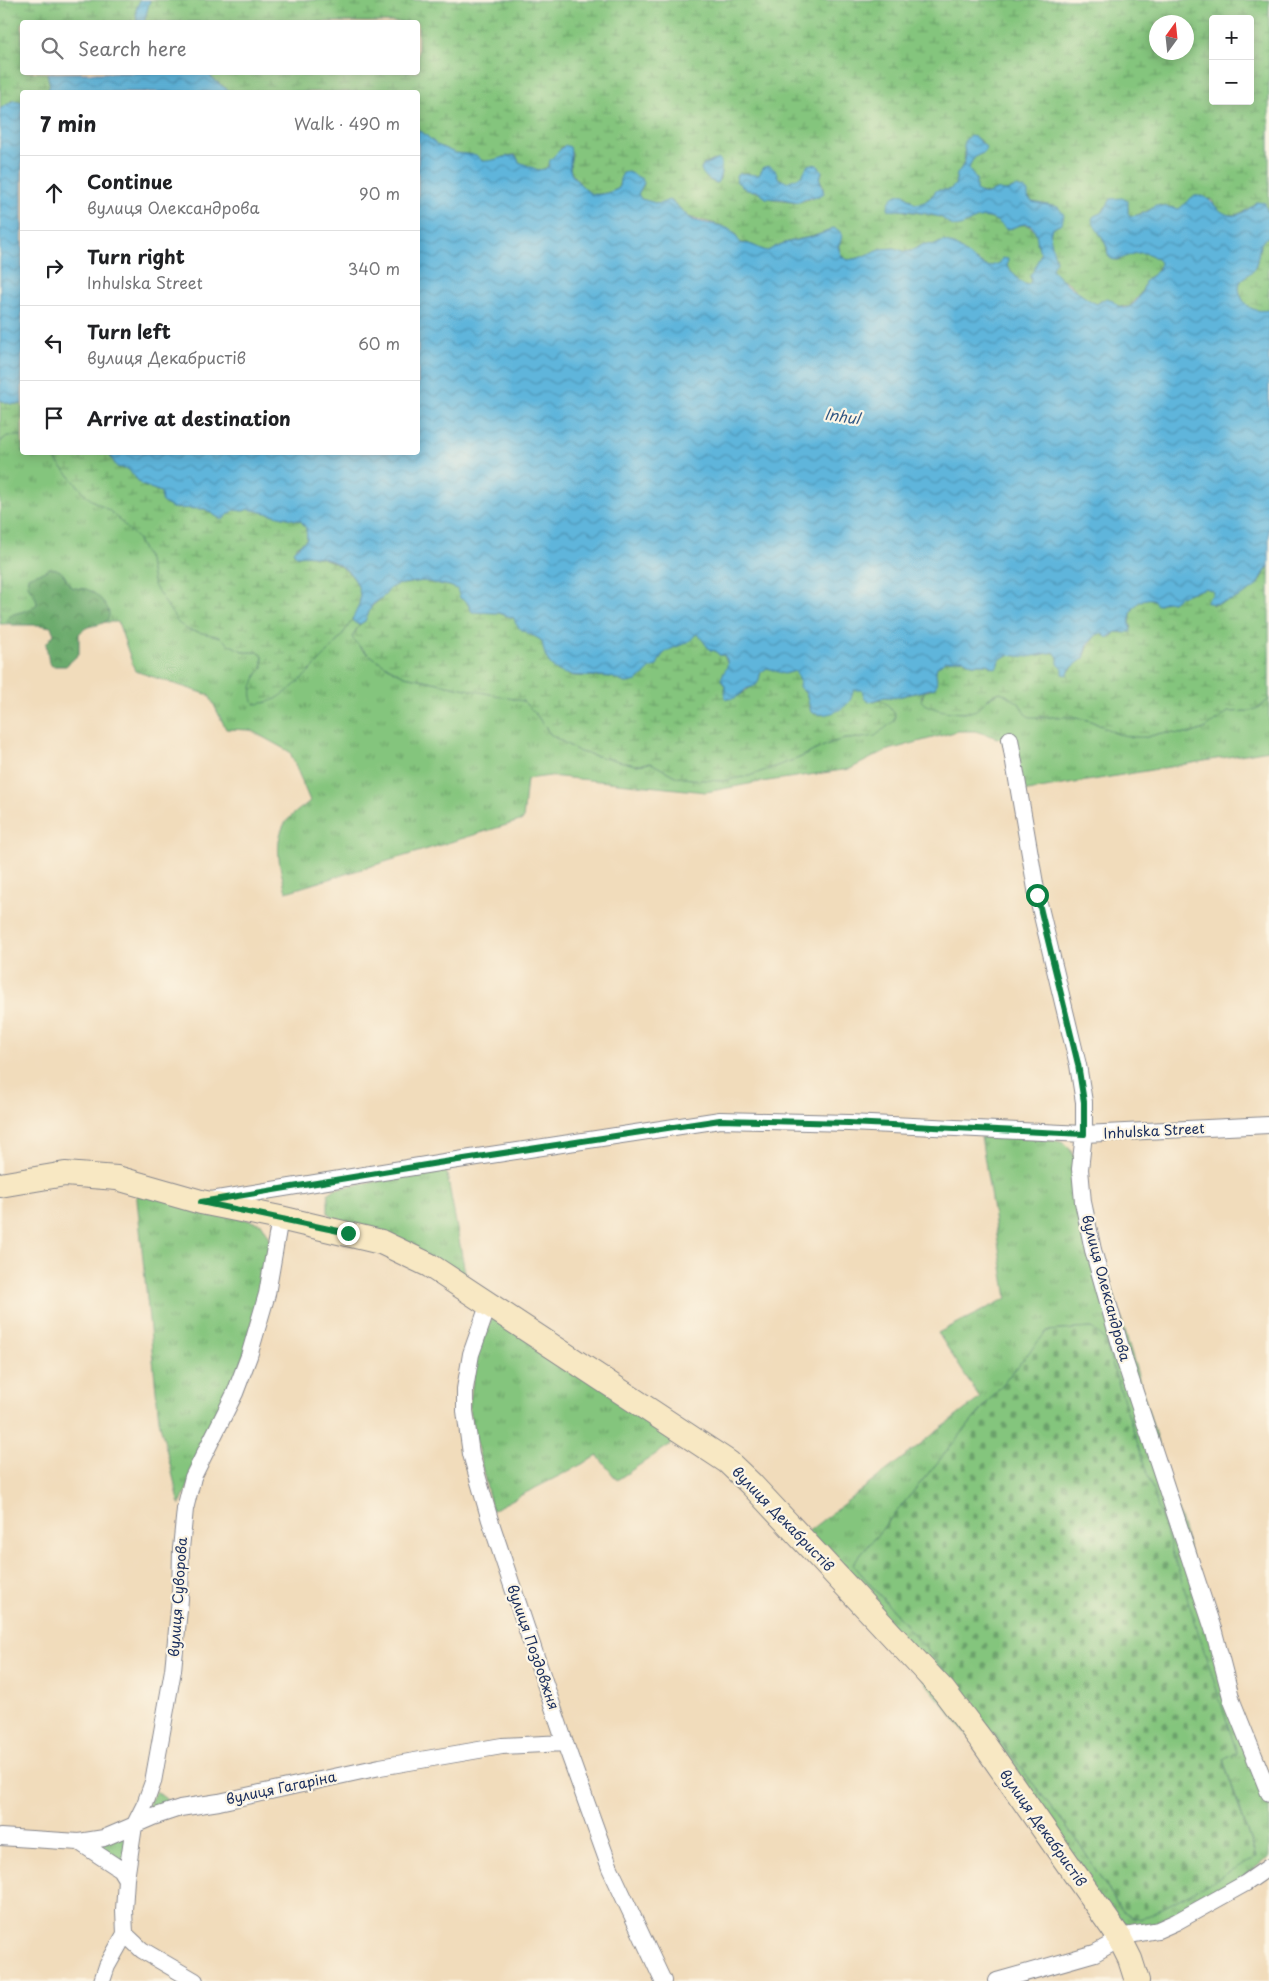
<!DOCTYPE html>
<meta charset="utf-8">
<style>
body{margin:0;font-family:"Playpen Sans",sans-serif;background:#f6f6f6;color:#202124}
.controls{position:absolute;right:15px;top:15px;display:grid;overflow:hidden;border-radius:5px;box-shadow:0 2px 12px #0003}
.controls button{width:45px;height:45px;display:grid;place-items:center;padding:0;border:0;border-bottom:1px solid #e0e0e0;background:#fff;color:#202124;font:25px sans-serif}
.compass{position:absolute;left:1149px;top:15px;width:45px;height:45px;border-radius:50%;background:#fff;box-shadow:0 2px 12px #0003;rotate:15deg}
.stop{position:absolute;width:15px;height:15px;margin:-11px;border:4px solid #0b8043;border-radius:50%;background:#fff}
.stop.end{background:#0b8043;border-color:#fff;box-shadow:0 1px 5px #0008}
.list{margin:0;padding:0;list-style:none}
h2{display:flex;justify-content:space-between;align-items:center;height:65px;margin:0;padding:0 20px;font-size:21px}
h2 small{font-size:16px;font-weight:400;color:#757577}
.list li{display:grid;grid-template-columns:32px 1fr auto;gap:15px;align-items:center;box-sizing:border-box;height:75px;padding:0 20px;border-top:1px solid #e0e0e0}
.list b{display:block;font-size:19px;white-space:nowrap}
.list p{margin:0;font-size:16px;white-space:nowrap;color:#757577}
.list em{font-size:16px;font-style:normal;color:#757577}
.icon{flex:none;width:28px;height:28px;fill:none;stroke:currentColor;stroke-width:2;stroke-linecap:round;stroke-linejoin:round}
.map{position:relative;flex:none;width:1269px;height:1981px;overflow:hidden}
.search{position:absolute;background:#fff;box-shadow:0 2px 12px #0003;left:20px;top:20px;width:400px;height:55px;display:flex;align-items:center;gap:12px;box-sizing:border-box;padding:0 18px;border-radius:5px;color:#757577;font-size:19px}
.panel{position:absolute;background:#fff;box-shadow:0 2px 12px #0003;left:20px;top:90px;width:400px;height:365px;border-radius:5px}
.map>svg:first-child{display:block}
.grass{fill:url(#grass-tufts);stroke:#507a6e;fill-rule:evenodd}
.forest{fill:url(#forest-crowns);stroke:#436c65}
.wetland{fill:url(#wetland-marsh);stroke:#507a6e;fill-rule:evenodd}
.cemetery{fill:url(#cemetery-stones);stroke:#507a6e}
.water{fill:url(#water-waves);stroke:#3d729c}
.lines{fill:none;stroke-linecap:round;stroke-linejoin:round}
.street-casing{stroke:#86868c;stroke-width:18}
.secondary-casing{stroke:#86868c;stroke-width:26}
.street{stroke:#fff;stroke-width:16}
.secondary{stroke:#f8e8c3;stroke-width:24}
.route{stroke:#0b8043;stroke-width:6}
.labels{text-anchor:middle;stroke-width:4.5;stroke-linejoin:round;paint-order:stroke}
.street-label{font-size:14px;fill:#1b2f5e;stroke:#fcf5e5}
.water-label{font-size:15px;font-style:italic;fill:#2f5784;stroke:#fcf5e5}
</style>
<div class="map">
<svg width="1269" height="1981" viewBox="0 0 1269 1981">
<defs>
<pattern id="grass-tufts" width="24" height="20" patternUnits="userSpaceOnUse" patternTransform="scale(1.25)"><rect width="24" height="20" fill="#84c57d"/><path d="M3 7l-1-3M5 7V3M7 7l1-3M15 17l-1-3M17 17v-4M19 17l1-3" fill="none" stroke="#6ba06a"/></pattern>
<pattern id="forest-crowns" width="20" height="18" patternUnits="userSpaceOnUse" patternTransform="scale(1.25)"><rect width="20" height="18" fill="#6baa6c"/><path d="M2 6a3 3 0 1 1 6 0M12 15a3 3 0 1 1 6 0" fill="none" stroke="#578b5c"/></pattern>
<pattern id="wetland-marsh" width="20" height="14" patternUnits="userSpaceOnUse" patternTransform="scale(1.25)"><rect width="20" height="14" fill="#84c57d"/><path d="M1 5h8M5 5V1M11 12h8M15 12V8" fill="none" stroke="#6ba06a"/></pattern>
<pattern id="cemetery-stones" width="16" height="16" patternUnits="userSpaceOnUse" patternTransform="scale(1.25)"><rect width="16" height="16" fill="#84c57d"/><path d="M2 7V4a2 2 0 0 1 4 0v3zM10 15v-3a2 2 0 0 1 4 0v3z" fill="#6ba06a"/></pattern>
<pattern id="water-waves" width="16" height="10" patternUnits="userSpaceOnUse" patternTransform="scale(1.25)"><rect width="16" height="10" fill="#5fb5db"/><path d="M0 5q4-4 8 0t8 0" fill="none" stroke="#4e94b5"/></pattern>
</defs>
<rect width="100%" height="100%" fill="#fcf5e5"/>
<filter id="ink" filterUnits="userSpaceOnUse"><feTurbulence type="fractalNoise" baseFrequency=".02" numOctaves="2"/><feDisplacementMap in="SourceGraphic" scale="10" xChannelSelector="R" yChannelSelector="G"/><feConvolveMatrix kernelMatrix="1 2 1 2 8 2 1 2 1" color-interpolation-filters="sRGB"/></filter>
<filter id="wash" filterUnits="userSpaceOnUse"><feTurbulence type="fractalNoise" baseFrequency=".0096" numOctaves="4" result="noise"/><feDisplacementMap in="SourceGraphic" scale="20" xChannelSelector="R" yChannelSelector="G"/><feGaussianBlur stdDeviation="1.12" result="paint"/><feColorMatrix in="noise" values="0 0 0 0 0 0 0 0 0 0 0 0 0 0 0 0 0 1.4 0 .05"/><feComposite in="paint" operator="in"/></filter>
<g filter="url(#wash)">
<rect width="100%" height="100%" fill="#f1dcbb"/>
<path class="grass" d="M14,435L22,436V452L49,453L90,499L110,511L137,538L149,562L154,585L188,630L221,637L228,644L245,652H258L263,656V668L255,677L339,640L352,620L355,623L360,624L354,633L360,648L394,671L405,676L524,701L535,713L551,735L580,752L636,765L651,763L677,777L692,779L721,781L749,776L799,758L830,743L845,739L862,738L888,705L879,699L884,697H897L925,691L921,697C937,705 962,722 979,707C986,701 992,694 1001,692L1011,697L1038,718L1060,716L1076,717L1091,721L1118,734L1147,737L1161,733L1190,734L1206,728L1228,712L1250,711L1260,707L1269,699V750L1016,793L1007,751L1001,739L975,731H958L885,751L850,769L754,783L706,792L550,776L527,779L523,820L286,892C281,871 273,846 284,825C289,816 302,808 310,801L290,752L250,730L226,729L209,695L135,671L118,622L0,624V442L7,436Z
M981,1137C1001,1138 1042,1136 1061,1142C1068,1145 1071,1150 1074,1157L1242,1730L1269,1803V1858C1243,1877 1169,1929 1138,1926C1129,1925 1121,1921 1113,1917L806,1533L980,1398L938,1333L1007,1298ZM1092,1328L1237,1753L1223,1759L1256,1857L1121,1910L1077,1840L951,1678L853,1564L1047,1331Z
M446,1169L467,1283L333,1219L328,1213V1194L335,1189Z
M136,1189L262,1224L269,1236L270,1249L244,1356L180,1505L159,1420Z
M493,1315L680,1438L617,1480L598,1456L492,1510L469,1411L476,1356Z
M156,1791L172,1804L152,1815L148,1805Z
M127,1833L125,1865L92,1844Z"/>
<path class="forest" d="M49,568C64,568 64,577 71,587C76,589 81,588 86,589C97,592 120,615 103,623C93,628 89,623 79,634V654L66,666H52L49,663L46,644L54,634L51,627L39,625H12L6,620C12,610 29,614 37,604C37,593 25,590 28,577C35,573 43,574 49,568Z"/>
<path class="wetland" d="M0,0H140L136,10L137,22H22V72L47,73L50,85L47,92H22V102L12,100L7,106L0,109Z
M150,0H1269V212L1257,202C1242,216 1222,223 1212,200L1192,198L1179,209L1160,205L1135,216H1130L1128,213V207H1105L1103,212L1096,215L1093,222L1107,247L1108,256L1117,260C1133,253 1146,247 1160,262C1159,270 1157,274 1149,277L1139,296L1129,307L1118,306L1111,299L1102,300L1097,304C1086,301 1077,290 1069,283C1064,279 1056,277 1053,272C1050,267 1054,261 1055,256C1052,252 1050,240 1050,234L1052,229L1062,223L1058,207L1032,202L1027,195L1012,188C1005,194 983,195 976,190L973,175L969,170C970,161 975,155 984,153L983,143L975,137L964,148C968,162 957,171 955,185L949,190L935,192C929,200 925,204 915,204L908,197L898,210L934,215L947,220L968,222L979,217L989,218L1000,222L1011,229C1023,221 1032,224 1038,237L1037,243L1041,253L1034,271L1030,276L1031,281L1029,285C1015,282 1017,274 1007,267L1008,262L988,267L966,255L960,248L939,243L935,245L924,244L911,251L906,252L895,248L880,249L859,258L848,260L842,257L833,228C815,240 784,238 768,251C759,250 752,242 742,244L737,240L736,234L728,229L713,223L689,217L672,201L659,204L641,199L638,194L644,183L619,184V188C614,192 599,195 592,194C588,193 572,176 571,172C569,165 572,158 572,152L562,146L559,152L545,169L538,170L519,162L516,155C504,153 486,171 476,155L455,153L437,145L422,132L418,131V92H231L215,81L208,73L418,72V22H144ZM1213,19H1250V101H1213ZM1156,22H1186V52H1156ZM714,160L721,170L720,179L716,183L711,181L701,169L703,165ZM764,167L775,170L779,179L787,182L822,170L820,180L824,187L819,197C812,197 807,200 800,202C798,202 777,199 773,199C763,197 758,190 747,190L748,173L753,176L759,175Z
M1269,236V310C1256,312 1246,309 1241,296C1239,291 1238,286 1241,281C1244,277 1250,274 1253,270C1261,259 1255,243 1269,236Z
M0,400L11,404H22V436H7L0,442Z
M49,453H108L117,467L128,469L142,485L161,492L172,508L205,509L222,520L234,510L243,511L249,509L301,521L306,528L307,539L296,547L297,556C313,554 327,558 341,567C351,573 360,584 360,597C361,624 299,686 276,699C269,702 261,704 254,704C248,689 254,679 263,667V656L258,652H245L228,644L221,637L188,630L178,623L154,585L149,562L137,538L110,511L90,499Z
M1269,566V699L1260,707L1250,711L1228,712L1206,728L1190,734L1161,733L1147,737H1133L1118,734L1091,721L1076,717H1030L1025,714L1019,703L1001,692C989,694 985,704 976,710C965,716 927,711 921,700L925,691H929L937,678L935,674L937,667L945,661L963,659L972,664H987L990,667L998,664L999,660L1007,655H1040L1054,652L1056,654C1060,662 1060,667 1069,672L1076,663L1084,658C1088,648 1090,639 1100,633L1105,636L1111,637L1116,632L1125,633L1132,628C1126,615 1135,601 1149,598L1161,604L1166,601L1173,602L1180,596L1206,588L1213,591V594L1210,597L1212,605C1230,602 1249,595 1261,580C1264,575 1266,570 1269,566Z
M423,581L450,586L457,589L469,606L479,612L499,613L514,618C519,633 531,632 542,641L546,658L556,670L572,676L612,677L626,683L638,680L666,651L688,642L695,634H698L710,650L716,651L719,655H724L728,666L723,674L722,682L725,686V695H741C752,684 756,689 761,672L767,668L788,673L795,671L800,680L802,690C809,695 808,704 811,711C816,715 821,713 827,712C843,709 848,705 854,689L862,690L865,699L875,701L879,699L888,705L895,714L894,721L875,736L862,738L845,739L830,743L799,758L749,776L721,781L692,779L677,777L651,763L636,765L580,752L551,735L535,713L523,701L405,676C392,670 358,650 352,637L360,624L365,621L369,609L385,595L390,588L396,585Z"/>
<path class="cemetery" d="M1092,1328L1104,1339L1237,1753L1223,1760L1256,1858L1142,1919L1133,1917L1121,1910L1077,1840L951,1678L853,1564L1047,1331Z"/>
<path class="water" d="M140,0H150L144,22H137L136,10Z
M47,73H208L215,81L231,92H47L50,85Z
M14,100L22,102V404H11L0,400V109Z
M418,131L422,132L437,145L455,153L476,155L482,161C495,162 507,154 516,156L519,162L538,170L545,169L549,166L550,160L565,145L570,147C573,156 567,167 572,175C574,178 588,193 592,194C599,196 614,192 619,188L620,179L623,173L628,172L642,179L644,183L638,194L641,199L659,204L669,200C675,203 685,215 690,218C701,224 717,223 729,229C736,233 736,239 742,244C753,242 758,250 768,251C786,238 814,241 833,228C845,231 842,239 838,247L842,257L848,260L859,258L880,249L895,248L906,252L911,251L924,244L935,245L943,241C961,245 971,261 988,267L1000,263L1002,258L1008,259L1007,267C1016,274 1017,283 1028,285L1031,281L1030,275L1034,270L1041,253C1035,245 1040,227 1027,224C1020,223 1013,229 1006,229C981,202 966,231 953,226C948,224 945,219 940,217C930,214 911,211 901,210C896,210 894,211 889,210L888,207C888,200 897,192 904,194L915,204C926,204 930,198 937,190H949L955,185L957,174L964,164L966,155L964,148V141L970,136L975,137L986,147L984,153C975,155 970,161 969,170L976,179V190L981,193L988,194C1004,186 993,191 1008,191L1015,187L1025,189L1028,192V198L1032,202L1058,207L1064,215L1062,223L1052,229L1050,234C1051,243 1053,251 1056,260L1052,268C1054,275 1089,302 1097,304L1106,298C1113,299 1114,304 1120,307C1133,313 1144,291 1145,281L1159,270L1160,262C1139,239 1120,267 1110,258C1107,255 1108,251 1107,247C1103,237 1095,229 1092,219L1094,216L1103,212L1111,199L1122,198L1128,201V213L1130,216C1138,216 1151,212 1155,205L1179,209C1183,206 1187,201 1191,198C1215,183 1217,240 1257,202L1265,203L1267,211L1269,212V236C1255,243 1261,259 1253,270C1250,274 1244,277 1241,281C1238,286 1239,291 1241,296C1246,309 1256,312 1269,310V566C1264,572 1261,580 1256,586C1247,595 1218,608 1207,602V600L1213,594V591L1206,588L1180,596L1173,602L1166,601L1157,605L1153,599C1140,597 1131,607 1130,619C1129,623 1131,627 1131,632H1116L1107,638L1103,634H1097L1088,644L1084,658L1070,669L1067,675L1063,674V669L1058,664V657L1054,652L1028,657L1007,655L999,660L997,667L994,668L987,664H972L963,659L945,661L937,667C934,674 939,680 935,688L897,697H884L869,702L865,699L862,690H854C852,693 852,698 849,702C841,712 823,718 811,712L806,693L799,687L800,680L795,671L784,674L767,668L761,672C759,676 760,680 757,684C754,687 750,687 746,689C740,695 735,701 725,698V686L721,679C724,670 732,665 724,655H719L716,651L710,650L698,634C693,635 693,639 689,641C674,650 663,647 657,666C647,667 644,678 636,681C622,686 622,680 611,677C589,673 560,683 547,659C544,654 543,646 542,641C532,633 516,632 514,618L499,613L472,612L467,602L460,598L457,589L450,586L423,581L396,585L390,588L385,595L372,605L365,621L360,624L355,623L352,620C355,613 361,604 360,597C359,567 322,552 297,556L293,551L307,539L306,528L301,521L249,509L243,511L234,510L222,520L205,509L172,508L162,502L161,492L142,485L128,469L117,467L108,453L418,452Z
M719,159C723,166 721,177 717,183C710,181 703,176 701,169L704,165Z
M812,164L817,165L822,170L820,180L824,193L819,197H810L798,202L783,199L766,198L757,191L747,190L737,182L736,176C744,170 750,176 759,175L764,167L770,166L775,170L779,179L787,182L802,176L807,166Z"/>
</g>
<g filter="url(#ink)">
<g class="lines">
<g class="street-casing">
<path id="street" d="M1010,739L1037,895L1078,1065L1084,1102V1134L1080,1169L1083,1202L1093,1250L1125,1362L1214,1632L1232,1701L1269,1793
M211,1200L438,1163L720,1120L849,1123L1084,1134L1269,1125
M489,1303L471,1354L465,1389V1411L471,1454L490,1520L565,1743L610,1868L663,1981
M0,1837L79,1842L104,1838L153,1817L180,1808L219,1802L380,1767L502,1746L565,1743
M79,1842L120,1869L126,1879
M125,1934L142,1950L195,1981
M102,1981L107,1966L125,1934L124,1910L126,1879L134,1826L145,1804L153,1782L173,1670L180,1599L181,1549L185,1509L193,1477L235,1393L249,1356L267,1294L280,1218
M997,1981L1095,1953L1111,1944L1119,1937L1158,1930L1176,1922L1246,1883L1269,1867"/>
</g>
<g class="secondary-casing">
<path id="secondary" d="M0,1185L65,1174L117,1178L201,1202L280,1218L381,1242L429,1265L728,1462L751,1484L944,1691L982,1741L1119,1937L1130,1959L1137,1981"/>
</g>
<use href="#street" class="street"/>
<use href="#secondary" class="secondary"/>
</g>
</g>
<g class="lines" filter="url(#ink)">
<path class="route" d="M348,1233L201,1202L438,1163L720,1120L849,1123L1084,1134V1102L1078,1064L1037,895"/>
</g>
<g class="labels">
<g class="street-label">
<text transform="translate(1154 1131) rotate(-3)" y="5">Inhulska Street</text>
<text transform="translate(1106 1288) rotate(75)" y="5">вулиця Олександрова</text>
<text transform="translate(783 1519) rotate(46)" y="5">вулиця Декабристів</text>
<text transform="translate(178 1597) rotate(-86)" y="5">вулиця Суворова</text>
<text transform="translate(533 1647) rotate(71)" y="5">вулиця Поздовжня</text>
<text transform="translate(281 1788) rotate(-12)" y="5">вулиця Гагаріна</text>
<text transform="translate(1043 1828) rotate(55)" y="5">вулиця Декабристів</text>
</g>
<g class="water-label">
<text transform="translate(842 417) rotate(8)" y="5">Inhul</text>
</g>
</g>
</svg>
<div class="controls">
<button>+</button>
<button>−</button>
</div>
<svg class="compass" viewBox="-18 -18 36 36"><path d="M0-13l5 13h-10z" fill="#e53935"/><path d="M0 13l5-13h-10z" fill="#757577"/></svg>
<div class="stop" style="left:1037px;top:895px"></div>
<div class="stop end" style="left:348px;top:1233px"></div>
<div class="search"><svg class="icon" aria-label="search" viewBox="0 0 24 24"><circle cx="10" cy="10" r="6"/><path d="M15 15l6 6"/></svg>Search here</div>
<section class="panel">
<h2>7 min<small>Walk · 490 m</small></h2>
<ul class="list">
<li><svg class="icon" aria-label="ahead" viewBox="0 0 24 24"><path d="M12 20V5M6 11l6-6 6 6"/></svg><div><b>Continue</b><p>вулиця Олександрова</p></div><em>90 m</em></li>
<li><svg class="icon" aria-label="right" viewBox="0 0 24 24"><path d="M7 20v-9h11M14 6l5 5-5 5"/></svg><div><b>Turn right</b><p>Inhulska Street</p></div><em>340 m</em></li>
<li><svg class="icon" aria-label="left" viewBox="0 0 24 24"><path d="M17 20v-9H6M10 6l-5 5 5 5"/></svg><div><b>Turn left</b><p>вулиця Декабристів</p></div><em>60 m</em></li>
<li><svg class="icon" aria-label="arrive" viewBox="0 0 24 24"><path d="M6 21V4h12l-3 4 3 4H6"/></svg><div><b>Arrive at destination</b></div></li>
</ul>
</section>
</div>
